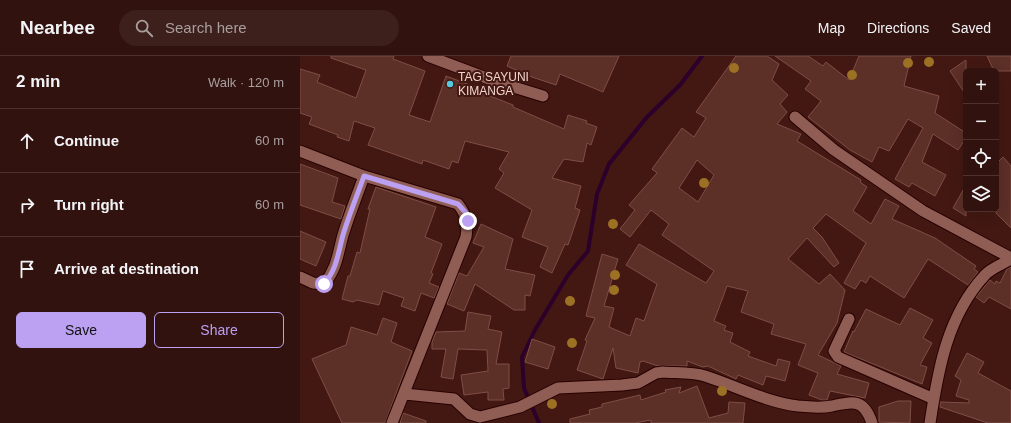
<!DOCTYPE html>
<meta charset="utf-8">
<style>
body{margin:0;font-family:Arial,sans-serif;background:#3d201c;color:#f1f3f6}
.controls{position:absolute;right:12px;top:12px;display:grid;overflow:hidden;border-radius:6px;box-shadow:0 4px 16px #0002}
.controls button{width:36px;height:36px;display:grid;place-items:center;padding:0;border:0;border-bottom:1px solid #4d322e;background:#32120e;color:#f1f3f6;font:20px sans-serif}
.stop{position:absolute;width:12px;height:12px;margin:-9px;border:3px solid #bca0f2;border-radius:50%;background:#fff}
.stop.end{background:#bca0f2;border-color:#fff;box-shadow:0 1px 4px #0008}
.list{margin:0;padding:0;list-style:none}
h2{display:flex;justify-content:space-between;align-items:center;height:52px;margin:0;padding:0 16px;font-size:17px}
h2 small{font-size:13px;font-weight:400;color:#a89e9e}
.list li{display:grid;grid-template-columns:26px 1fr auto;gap:12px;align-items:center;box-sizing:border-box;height:64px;padding:0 16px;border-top:1px solid #4d322e}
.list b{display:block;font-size:15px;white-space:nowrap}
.list em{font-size:13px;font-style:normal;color:#a89e9e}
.actions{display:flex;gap:8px;padding:12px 16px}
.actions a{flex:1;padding:9px 0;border:1px solid #bca0f2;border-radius:6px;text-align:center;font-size:14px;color:#bca0f2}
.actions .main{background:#bca0f2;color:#111}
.icon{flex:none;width:22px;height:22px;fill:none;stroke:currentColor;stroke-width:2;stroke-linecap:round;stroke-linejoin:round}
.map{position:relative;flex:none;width:711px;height:367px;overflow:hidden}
header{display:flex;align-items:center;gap:24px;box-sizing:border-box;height:56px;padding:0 20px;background:#32120e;border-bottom:1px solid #4d322e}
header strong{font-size:19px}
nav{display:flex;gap:22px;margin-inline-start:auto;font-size:14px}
.search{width:280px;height:36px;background:#3d201c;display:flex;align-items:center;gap:10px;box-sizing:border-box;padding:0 14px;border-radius:22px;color:#a89e9e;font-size:15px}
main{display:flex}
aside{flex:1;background:#32120e}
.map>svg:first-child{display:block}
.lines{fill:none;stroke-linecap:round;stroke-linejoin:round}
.stream{stroke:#2c002a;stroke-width:4}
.building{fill:#5c2f27;stroke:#7f4e46;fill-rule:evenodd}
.minor-casing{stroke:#270100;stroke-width:13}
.minor{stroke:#8f5d54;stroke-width:11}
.tree{fill:#9c7123}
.route{stroke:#bca0f2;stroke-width:5}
.poi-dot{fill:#54cade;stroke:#431812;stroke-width:1.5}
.labels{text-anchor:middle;stroke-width:4;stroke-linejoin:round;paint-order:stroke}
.poi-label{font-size:12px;fill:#f1d4ce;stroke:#431812;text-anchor:start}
</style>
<header>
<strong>Nearbee</strong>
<div class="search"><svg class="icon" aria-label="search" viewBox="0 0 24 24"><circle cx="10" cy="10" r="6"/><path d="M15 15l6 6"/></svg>Search here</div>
<nav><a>Map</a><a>Directions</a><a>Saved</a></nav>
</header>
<main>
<aside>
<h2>2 min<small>Walk · 120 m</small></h2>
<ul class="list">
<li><svg class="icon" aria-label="ahead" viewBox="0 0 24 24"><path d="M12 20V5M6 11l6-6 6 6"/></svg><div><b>Continue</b></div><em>60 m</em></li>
<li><svg class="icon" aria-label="right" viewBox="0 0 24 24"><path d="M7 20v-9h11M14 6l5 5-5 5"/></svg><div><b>Turn right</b></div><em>60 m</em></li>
<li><svg class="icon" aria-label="arrive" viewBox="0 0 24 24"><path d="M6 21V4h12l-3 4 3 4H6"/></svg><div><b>Arrive at destination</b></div></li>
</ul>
<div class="actions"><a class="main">Save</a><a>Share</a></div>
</aside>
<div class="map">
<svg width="711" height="367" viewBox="0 0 711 367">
<rect width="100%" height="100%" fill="#431812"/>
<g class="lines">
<path class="stream" d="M239,367L224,332L222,301L235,274L268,219L288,195L297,138L309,108L347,61L380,29L402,0"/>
</g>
<path class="building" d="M31,0H94L93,3L125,15L109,59L130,66L146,20L186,35L185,38L213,49V51L264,73L268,59L287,65L286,67L297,71L291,89L287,87L283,106L264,103L252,122L281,130L275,152L280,154L268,189L265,188L252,217L240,211L248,191L222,181L232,154L195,132L204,117L199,113L209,96L165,85L158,107L152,105L149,113L123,104L122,108L68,89L75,72L54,65L49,85L37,81L38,79L9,68L12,61L0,57V13L20,19L17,26L56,42L66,14L31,2Z
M211,0H319L303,36L260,18L256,29L232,21L207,10Z
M436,0H467L479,8L472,24L488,39L480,48L487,56L477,68L501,78L497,85L561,124L560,126L567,131L553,155L571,168L585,143L599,150L592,163L635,182L676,210L674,213L678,216L668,229L628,203L604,242L570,220L566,227L561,224L555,233L544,227L566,187L526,158L513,172L522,181L539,207L534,211L507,182L488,203L519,228L530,218L545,234L537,267L518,299L541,310L537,318L569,327L565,342L530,335L527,344H522L509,339L518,317L498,309L506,288L471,278L474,268L441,256L448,235L427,230L414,265L426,270L424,274L433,277L430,286L450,296L448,300L476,310L478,303L490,306L485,325L466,320L463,329L438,319L436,323L408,310L403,311L387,305V310H358L343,305L340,306L338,317L316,312L313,292L303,323L277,314L287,285L285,284L295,262L286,260L302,198L318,203L304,250L314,252L309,271L330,280L336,262L344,265L357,228L326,209L339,188L406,227L414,215L362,179L369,168L351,154L330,181L320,173L335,154L329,149L357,117L352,113L382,72L394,81L406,62L396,56ZM397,104L414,119L398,146L379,132Z
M475,0H508L523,10L526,6L549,24L559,0H611L604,30L639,40L635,57L666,77V82L658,94L633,78L622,106L646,119L635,140L612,127L609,131L595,123L623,72L608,63L589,95L579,91L572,106L550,94L508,61L521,45L505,33L511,25Z
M687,0H711V15H694Z
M666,4V39L650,15Z
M703,101L711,110V172L696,157V108Z
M0,108L38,122L32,146L45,150L41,163L0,149Z
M666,129V160L653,152Z
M76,131L136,151L125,181L142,188L131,217L133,218L129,227L139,231L134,242L121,237L115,255L101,250L104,242L83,235L79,249L57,244L53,246L42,243L48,220H50L57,196L60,197L70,153H68Z
M181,168L213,183L205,213L235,219L230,240L225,239V254H214L175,228L164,255L147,248L159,217L167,220L184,191L173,187Z
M0,175L26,186L16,210L0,203Z
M711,211V253L689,241L684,247L676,241L690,224L695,228L696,225L700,227L707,213Z
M610,252L633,264L623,282L632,287L620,309L627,311L622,328L544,296L553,275L554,276L566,253L600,269Z
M168,256L191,260L188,273L202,276L196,308H209V332L203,333L204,344H188V336L164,339L161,319L188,315L187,294L158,293L153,323L141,321L146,293H132V286L136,276L165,275Z
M83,262L97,267L91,286L112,295L85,367H42L12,303L46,289L51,271L77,279Z
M232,283L255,291L248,313L225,306Z
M667,297L684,306L678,317L711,335V367H688L640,351V346L669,347V344L656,340L661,324L655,320Z
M397,330L409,362L428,357L429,346L445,347L443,367H351V364L335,367H270V363L290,358L289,354L302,351V348L340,339L341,344L366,336L365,334L381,331L379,337Z
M598,345H611L610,367L579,366V351Z
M103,357L126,365V367H100Z"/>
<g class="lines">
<g class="minor-casing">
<path id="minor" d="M128,0L197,26L243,40
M495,61L534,94L623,155L711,202
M0,95L64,120L158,148C167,160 168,167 166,181L92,367
M0,221L13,227L24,228C37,213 38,197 43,179C49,159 57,140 64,120
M549,263L534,295L538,301L634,343
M105,338L154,343L170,358L180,361L220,351L258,332L322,329L338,327L356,317L363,316C377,317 392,316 405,320C436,330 466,346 498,350C508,351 522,352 532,350C554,345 564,343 572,367
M630,367C638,314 647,260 685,219C691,212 703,208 711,203"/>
</g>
<use href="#minor" class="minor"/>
</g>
<g class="tree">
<circle cx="629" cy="6" r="5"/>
<circle cx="608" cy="7" r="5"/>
<circle cx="434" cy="12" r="5"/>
<circle cx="552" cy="19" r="5"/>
<circle cx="404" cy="127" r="5"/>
<circle cx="313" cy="168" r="5"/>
<circle cx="315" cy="219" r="5"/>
<circle cx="314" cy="234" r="5"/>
<circle cx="270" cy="245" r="5"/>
<circle cx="272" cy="287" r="5"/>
<circle cx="422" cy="335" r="5"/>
<circle cx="252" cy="348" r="5"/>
</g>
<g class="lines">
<path class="route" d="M24,228C37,213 38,197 43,179C49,159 57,140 64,120L158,148L166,157L168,165"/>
</g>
<circle class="poi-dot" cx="150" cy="28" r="4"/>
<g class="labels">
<g class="poi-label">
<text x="158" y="25">TAG SAYUNI<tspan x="158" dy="14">KIMANGA</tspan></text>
</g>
</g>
</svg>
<div class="controls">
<button>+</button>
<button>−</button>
<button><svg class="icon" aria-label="locate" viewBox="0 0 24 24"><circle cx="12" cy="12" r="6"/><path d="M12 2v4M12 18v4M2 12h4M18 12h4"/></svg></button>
<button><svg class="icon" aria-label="layers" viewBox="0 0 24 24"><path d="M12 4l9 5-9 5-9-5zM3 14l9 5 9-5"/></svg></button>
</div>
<div class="stop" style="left:24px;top:228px"></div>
<div class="stop end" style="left:168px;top:165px"></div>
</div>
</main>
